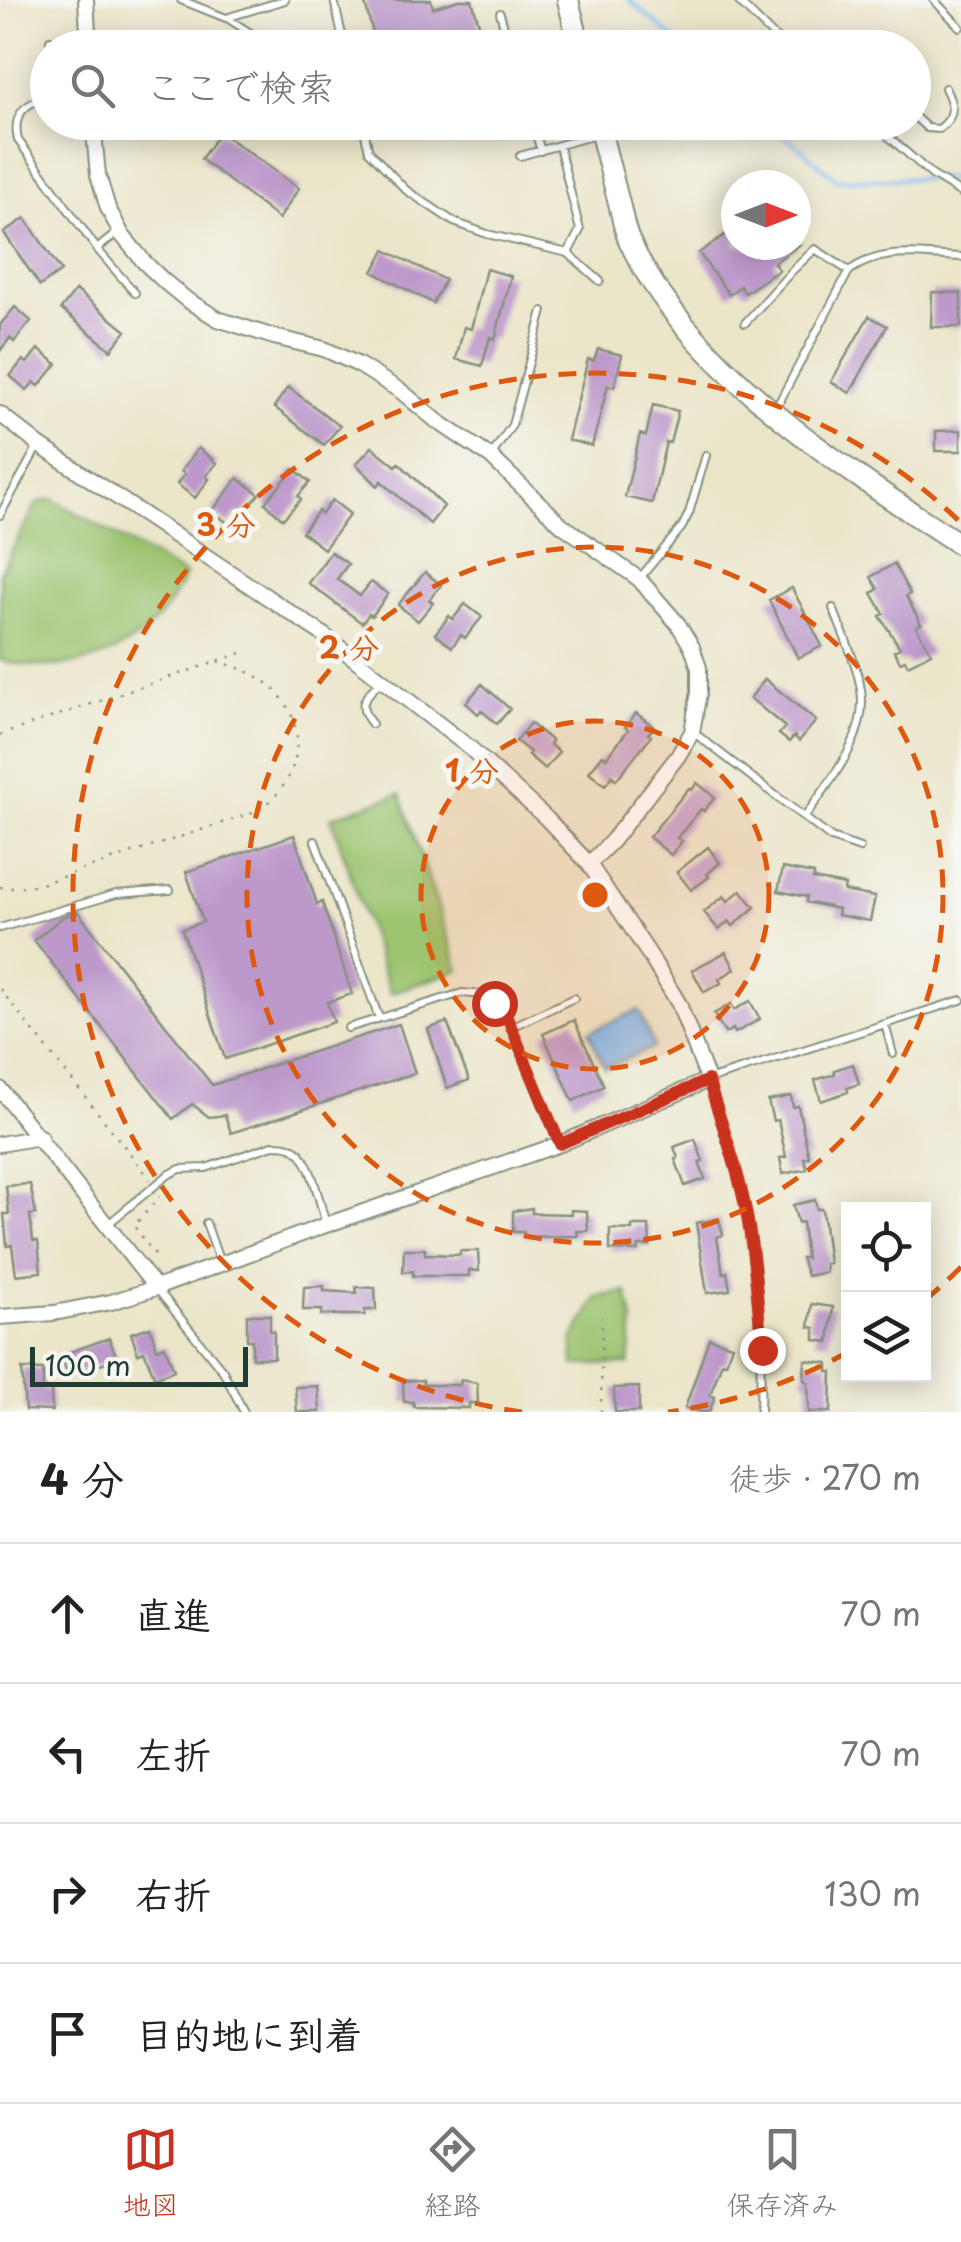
<!DOCTYPE html>
<html lang="ja">
<meta charset="utf-8">
<style>
body{margin:0;font-family:"Playpen Sans","Klee One",sans-serif;background:#f2f2f2;color:#222}
.controls{position:absolute;right:30px;bottom:30px;display:grid;overflow:hidden;border-radius:0px;box-shadow:0 5px 25px #0003}
.controls button{width:90px;height:90px;display:grid;place-items:center;padding:0;border:0;border-bottom:2px solid #e0e0e0;background:#fff;color:#222;font:50px sans-serif}
.compass{position:absolute;left:721px;top:170px;width:90px;height:90px;border-radius:50%;background:#fff;box-shadow:0 5px 25px #0003;rotate:90deg}
.scale{position:absolute;left:30px;bottom:25px;width:218px;box-sizing:border-box;padding-left:10px;border:5px solid #1f3d34;border-top:0;font-size:28px;line-height:35px;white-space:nowrap;color:#1f3d34;-webkit-text-stroke:8px #f6f6f2;paint-order:stroke}
.stop{position:absolute;width:30px;height:30px;margin:-22px;border:8px solid #c8321e;border-radius:50%;background:#fff}
.stop.end{background:#c8321e;border-color:#fff;box-shadow:0 2px 10px #0008}
.list{margin:0;padding:0;list-style:none}
h2{display:flex;justify-content:space-between;align-items:center;height:130px;margin:0;padding:0 40px;font-size:42px}
h2 small{font-size:32px;font-weight:400;color:#767676}
.list li{display:grid;grid-template-columns:65px 1fr auto;gap:30px;align-items:center;box-sizing:border-box;height:140px;padding:0 40px;border-top:2px solid #e0e0e0}
.list b{display:block;font-size:38px;white-space:nowrap}
.list em{font-size:32px;font-style:normal;color:#767676}
.icon{flex:none;width:55px;height:55px;fill:none;stroke:currentColor;stroke-width:2;stroke-linecap:round;stroke-linejoin:round}
.map{position:relative;flex:none;width:961px;height:1412px;overflow:hidden}
.search{position:absolute;background:#fff;box-shadow:0 5px 25px #0003;left:30px;right:30px;top:30px;height:110px;display:flex;align-items:center;gap:25px;box-sizing:border-box;padding:0 35px;border-radius:55px;color:#767676;font-size:38px}
.sheet{height:690px;background:#fff}
nav{display:flex;justify-content:space-around;align-items:center;box-sizing:border-box;height:140px;border-top:2px solid #e0e0e0;background:#fff;font-size:28px;color:#767676}
nav a{display:grid;justify-items:center;gap:5px}
nav .on{color:#c8321e}
.map>svg:first-child{display:block}
.green{fill:#9cc470;stroke:#5e8052;stroke-width:2.5}
.water{fill:#80bbf2;stroke:#507c93;stroke-width:2.5}
.lines{fill:none;stroke-linecap:round;stroke-linejoin:round}
.stream{stroke:#80bbf2;stroke-width:4}
.building{fill:#bd99cb}
.lane-casing{stroke:#85917e;stroke-width:10}
.street-casing{stroke:#85917e;stroke-width:18}
.secondary-casing{stroke:#85917e;stroke-width:24}
.path{stroke:#85917e;stroke-width:2.5;stroke-dasharray:2.5 8;stroke-linecap:butt}
.lane{stroke:#fff;stroke-width:6}
.street{stroke:#fff;stroke-width:14}
.secondary{stroke:#fff;stroke-width:20}
.route{stroke:#c8321e;stroke-width:12}
.ring{fill:none;stroke:#de580e;stroke-width:5;stroke-dasharray:18 12}
.centre{fill:#de580e;stroke:#f6f6f2;stroke-width:5}
.ring-label{font-size:30px;text-anchor:middle;font-weight:bold;fill:#de580e;stroke:#f6f6f2;stroke-width:10;stroke-linejoin:round;paint-order:stroke}
</style>
<div class="map">
<svg width="961" height="1412" viewBox="0 0 961 1412">
<rect width="100%" height="100%" fill="#f6f6f2"/>
<filter id="ink" filterUnits="userSpaceOnUse"><feTurbulence type="fractalNoise" baseFrequency=".01" numOctaves="2"/><feDisplacementMap in="SourceGraphic" scale="20" xChannelSelector="R" yChannelSelector="G"/><feConvolveMatrix kernelMatrix="1 2 1 2 8 2 1 2 1" color-interpolation-filters="sRGB"/></filter>
<filter id="wash" filterUnits="userSpaceOnUse"><feTurbulence type="fractalNoise" baseFrequency=".0048" numOctaves="4" result="noise"/><feDisplacementMap in="SourceGraphic" scale="40" xChannelSelector="R" yChannelSelector="G"/><feGaussianBlur stdDeviation="2.25" result="paint"/><feColorMatrix in="noise" values="0 0 0 0 0 0 0 0 0 0 0 0 0 0 0 0 0 1.4 0 .05"/><feComposite in="paint" operator="in"/></filter>
<g filter="url(#wash)">
<rect width="100%" height="100%" fill="#ebe5c9"/>
<path class="green" d="M52,499L185,575C180,584 176,594 170,603C131,660 65,676 0,660V573L37,503Z
M400,794L459,970L390,993L331,817Z
M627,1292L633,1320L629,1364L574,1365L573,1340L597,1297Z"/>
<path class="water" d="M639,1010L654,1047L605,1068L589,1032Z"/>
<g class="lines">
<path class="stream" d="M629,0L685,48
M769,122L838,180L961,178"/>
</g>
<g id="blocks">
<path class="building" d="M364,0H431L433,8L459,0H472L486,48H377Z
M220,132L299,188L279,219L201,159Z
M25,218L61,271L40,286L4,233Z
M736,227V245H799L774,263L779,270L745,293L740,286L729,295L699,253Z
M385,250L445,280L433,303L373,272Z
M486,269L511,276L495,339L490,337L482,366L456,359L464,327L471,329Z
M76,290L126,331L111,350L61,309Z
M932,292L961,293V327H931Z
M15,307L31,321L14,342L10,338L0,351V325Z
M869,316L887,326L850,393L831,382Z
M38,349L57,364L39,386L34,382L27,390L10,376L23,360L27,363Z
M598,349L622,355L614,387L608,385L592,446L568,440L588,359L594,361Z
M288,387L340,426L324,445L274,407Z
M653,405L678,411L670,443L666,442L652,503L625,497L640,434L646,436Z
M961,430V451H936V431Z
M372,447L396,466L399,463L444,506L430,524L381,481L378,486L356,464Z
M198,448L217,463L206,476L209,479L195,498L177,484L185,474L181,471Z
M294,469L310,482L298,496L301,499L283,519L265,503Z
M238,478L259,494L242,516L237,513L229,524L212,511Z
M332,500L350,514L324,549L302,532L318,511L322,514Z
M331,552L348,564L337,579L360,596L371,582L388,594L372,616L369,614L362,623L308,583Z
M894,564L910,594L906,596L921,624L916,627L931,653L908,665L905,660L900,662L894,651L900,648L880,616L884,614L872,593L878,589L871,577Z
M425,572L441,585L429,600L433,603L418,621L398,605Z
M792,588L822,646L798,658L769,600Z
M465,604L482,617L465,638L461,635L452,647L435,634L449,616L453,619Z
M765,679L816,721L799,741L794,736L789,742L779,734L785,727L750,698Z
M482,684L510,709L497,724L481,710L478,714L466,703Z
M636,713L654,727L648,734L651,736L616,780L612,776L605,785L589,772L603,755L606,758L628,730L625,727Z
M530,723L552,741L550,745L559,752L545,769L528,755L530,752L516,741Z
M697,783L715,797L704,811L701,809L677,838L682,841L671,855L649,837L689,788L692,790Z
M294,835L317,904L322,902L352,994L327,1002L334,1022L225,1059L182,929L203,922L186,872Z
M708,847L720,863L707,874L709,877L691,890L677,872Z
M783,868L814,874L813,879L845,885L844,891L875,897L870,921L837,915L838,909L806,902L807,897L778,891Z
M741,890L755,907L733,926L729,921L719,930L704,912L724,896L728,901Z
M78,912L212,1085L399,1024L415,1073L231,1133L225,1115L209,1117L192,1104L173,1119L34,940L63,917Z
M726,952L735,969L719,979L721,983L704,992L692,970Z
M750,1001L760,1019L735,1033L733,1029L725,1033L714,1014L731,1004L734,1010Z
M574,1020L604,1086L573,1101L543,1034Z
M447,1022L469,1080L447,1088L428,1029Z
M853,1064L859,1084L847,1088L848,1092L821,1101L815,1080L835,1074L834,1070Z
M791,1096L793,1107L798,1106L809,1157L804,1158L807,1169L783,1174L780,1158L786,1157L778,1120L773,1121L768,1101Z
M695,1139L703,1161L699,1162L705,1179L685,1186L675,1159L678,1158L674,1147Z
M30,1184L36,1214L30,1215L33,1241H38L41,1272L16,1275L12,1245L7,1246L4,1214H9L6,1186Z
M815,1200L817,1209H822L829,1263L825,1264L826,1272L807,1276L801,1258H806L802,1222L798,1223L793,1205Z
M532,1208V1213L571,1214V1210L587,1211L588,1231H577L578,1236L524,1237V1232H513V1211Z
M719,1219L723,1235L717,1237L723,1273L727,1272L730,1290L707,1293L696,1223Z
M632,1226H649L650,1246H639L638,1251L610,1250V1229L632,1230Z
M404,1249H425V1254L460,1255V1251H478L479,1271L469,1270V1276H413V1271L403,1272Z
M324,1286V1291L357,1293L356,1287L375,1288L376,1310H365V1315H321L322,1310H303L304,1287Z
M812,1304L833,1307L829,1342L815,1340V1328L809,1327Z
M247,1315H270V1331H274V1358H252V1340H247Z
M150,1327L157,1349L165,1346L174,1370L155,1378L144,1351L138,1354L131,1333Z
M109,1338L117,1358L68,1376L61,1355Z
M709,1338L732,1345L726,1363L722,1362L710,1395L715,1397L709,1412H703L685,1408Z
M805,1360L828,1363V1372H832L831,1412H809L808,1382L804,1380Z
M22,1369L43,1370V1389H51L52,1411L25,1410Z
M423,1380V1385H460L461,1380L477,1383L478,1403H469V1408L414,1407L413,1402H404L403,1381Z
M318,1386L320,1412H297L295,1387Z
M639,1387V1412H615L614,1388Z"/>
</g>
</g>
<g filter="url(#ink)">
<use href="#blocks" fill-opacity="0" stroke="#85917e" stroke-width="2.5"/>
<g class="lines">
<g class="lane-casing">
<path id="lane" d="M181,0L226,18L285,0
M334,0L345,48
M737,0L786,48
M934,0L960,27
M500,13L510,48
M227,18L274,48
M50,40L51,48
M48,97C24,103 12,115 18,140L97,249L118,232
M914,116L927,128L939,129C956,116 954,106 945,88
M362,122L369,151L406,190L454,222L487,234L568,253L600,281
M532,122L541,151
M872,122L932,175L961,193
M559,146L580,230L568,253
M520,156L595,135
M97,249L135,293
M745,323L792,271L815,249L849,271
M775,410L849,271C884,246 921,256 961,257
M491,456L512,425L543,311
M0,515L38,446
M640,578L682,527L689,513L706,455
M372,724C355,704 366,696 381,681
M693,732L831,838L860,848
M804,818C829,782 869,737 861,690C857,663 843,634 833,608
M315,841L379,1018
M0,928L116,894L170,890
M885,1024L893,1054
M511,1027L574,998
M348,1028L462,993L484,995L503,1011L508,1019L559,1143
M206,1223L220,1263
M108,1224L168,1175L180,1169L206,1168L273,1145C281,1145 289,1145 296,1150C312,1161 320,1205 326,1224
M157,1289L223,1371L244,1412
M760,1412C762,1346 760,1278 747,1213C737,1168 722,1124 708,1080L961,1000"/>
</g>
<g class="street-casing">
<path id="street" d="M86,0L89,48
M93,122L98,175L108,208L122,235L145,263L165,282L187,300L218,319L274,337L324,349L359,365L402,392L437,421L491,457L562,525L639,579L678,624L692,647L699,668V692L692,732L678,756L612,841L589,864
M0,414L39,445L321,633L470,748L547,819L589,864L649,954L679,1004L708,1080L560,1144L326,1225L156,1288L111,1302L54,1313L0,1317
M0,1089L156,1288
M0,1144L40,1137"/>
</g>
<g class="secondary-casing">
<path id="secondary" d="M568,0L580,48
M598,122C605,150 612,176 619,203C622,215 624,229 629,240C687,368 846,470 961,545"/>
</g>
<path class="path" d="M0,735L247,651
M0,887L16,888L41,884L257,811C300,784 312,727 274,689C259,674 237,667 217,661
M0,989L150,1179
M155,1255L134,1226L159,1197
M601,1412L602,1317"/>
<use href="#lane" class="lane"/>
<use href="#street" class="street"/>
<use href="#secondary" class="secondary"/>
</g>
</g>
<g class="lines" filter="url(#ink)">
<path class="route" d="M494,1003L503,1010L508,1019L560,1144L708,1080C722,1125 739,1170 747,1217C755,1261 758,1306 762,1350"/>
</g>
<circle cx="595" cy="895" r="174" fill="#de580e" fill-opacity=".12"/>
<g class="ring">
<circle cx="595" cy="895" r="174"/>
<circle cx="595" cy="895" r="348"/>
<path d="M961 1267A522 522 0 0 1 924 1301M848 1352A522 522 0 0 1 668 1412M522 1412A522 522 0 1 1 961 523"/>
</g>
<circle cx="595" cy="895" r="15" class="centre"/>
<g class="ring-label">
<text x="226" y="536">3 分</text>
<text x="349" y="659">2 分</text>
<text x="472" y="782">1 分</text>
</g>
</svg>
<div class="controls">
<button><svg class="icon" aria-label="locate" viewBox="0 0 24 24"><circle cx="12" cy="12" r="6"/><path d="M12 2v4M12 18v4M2 12h4M18 12h4"/></svg></button>
<button><svg class="icon" aria-label="layers" viewBox="0 0 24 24"><path d="M12 4l9 5-9 5-9-5zM3 14l9 5 9-5"/></svg></button>
</div>
<svg class="compass" viewBox="-18 -18 36 36"><path d="M0-13l5 13h-10z" fill="#e53935"/><path d="M0 13l5-13h-10z" fill="#767676"/></svg>
<div class="scale">100 m</div>
<div class="stop" style="left:494px;top:1003px"></div>
<div class="stop end" style="left:762px;top:1350px"></div>
<div class="search"><svg class="icon" aria-label="search" viewBox="0 0 24 24"><circle cx="10" cy="10" r="6"/><path d="M15 15l6 6"/></svg>ここで検索</div>
</div>
<section class="sheet">
<h2>4 分<small>徒歩 · 270 m</small></h2>
<ul class="list">
<li><svg class="icon" aria-label="ahead" viewBox="0 0 24 24"><path d="M12 20V5M6 11l6-6 6 6"/></svg><div><b>直進</b></div><em>70 m</em></li>
<li><svg class="icon" aria-label="left" viewBox="0 0 24 24"><path d="M17 20v-9H6M10 6l-5 5 5 5"/></svg><div><b>左折</b></div><em>70 m</em></li>
<li><svg class="icon" aria-label="right" viewBox="0 0 24 24"><path d="M7 20v-9h11M14 6l5 5-5 5"/></svg><div><b>右折</b></div><em>130 m</em></li>
<li><svg class="icon" aria-label="arrive" viewBox="0 0 24 24"><path d="M6 21V4h12l-3 4 3 4H6"/></svg><div><b>目的地に到着</b></div></li>
</ul>
</section>
<nav>
<a class="on"><svg class="icon" aria-label="map" viewBox="0 0 24 24"><path d="M3 6l6-2 6 2 6-2v14l-6 2-6-2-6 2zM9 4v14M15 6v14"/></svg>地図</a>
<a><svg class="icon" aria-label="directions" viewBox="0 0 24 24"><path d="M12 3l9 9-9 9-9-9zM9 14v-3h6M13 9l2 2-2 2"/></svg>経路</a>
<a><svg class="icon" aria-label="saved" viewBox="0 0 24 24"><path d="M7 4h10v16l-5-4-5 4z"/></svg>保存済み</a>
</nav>
